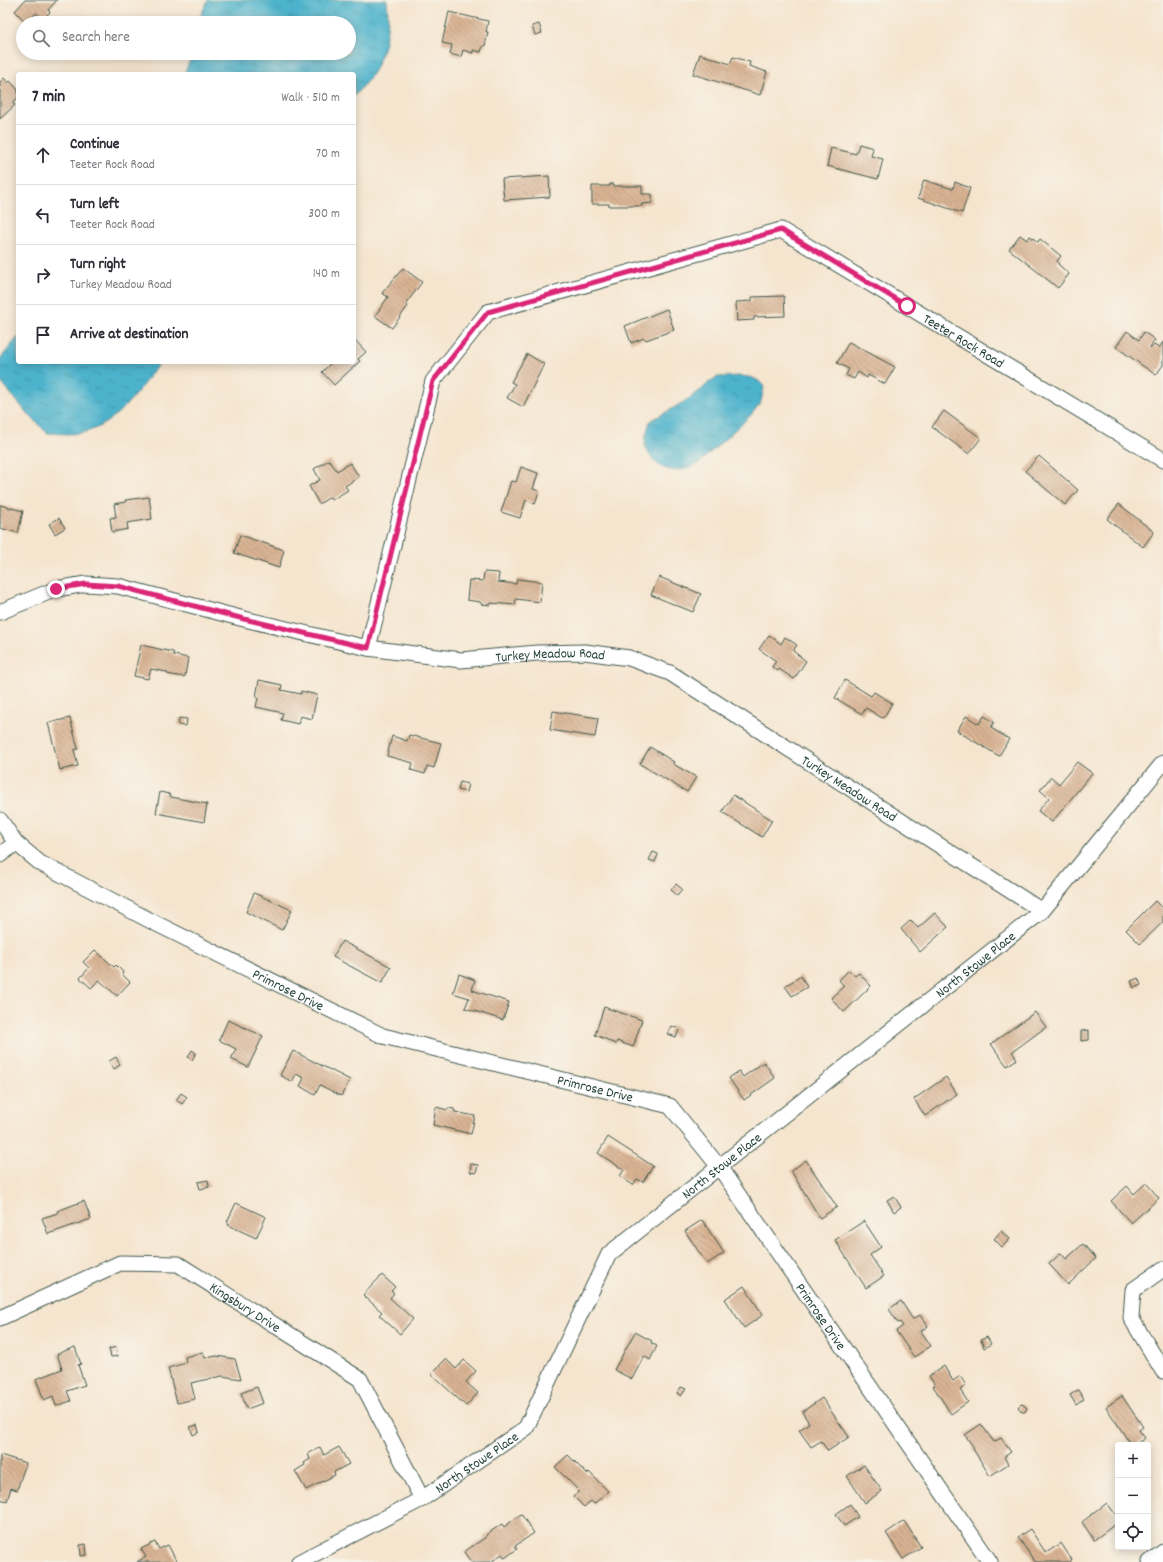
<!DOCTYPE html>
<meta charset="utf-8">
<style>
body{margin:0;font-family:Dekko,sans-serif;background:#f2f2f3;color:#2b2b33}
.controls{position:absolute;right:12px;bottom:12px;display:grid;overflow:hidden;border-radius:4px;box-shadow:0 2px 10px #0003}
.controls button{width:36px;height:36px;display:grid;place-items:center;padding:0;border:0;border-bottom:1px solid #e1e1e2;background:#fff;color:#2b2b33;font:20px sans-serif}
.stop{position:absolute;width:12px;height:12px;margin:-9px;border:3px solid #db2777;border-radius:50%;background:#fff}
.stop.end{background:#db2777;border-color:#fff;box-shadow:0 1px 4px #0008}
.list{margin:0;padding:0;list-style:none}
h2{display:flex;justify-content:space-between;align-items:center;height:52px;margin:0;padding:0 16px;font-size:17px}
h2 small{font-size:13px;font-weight:400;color:#7c7c81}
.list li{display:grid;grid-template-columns:26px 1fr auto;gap:12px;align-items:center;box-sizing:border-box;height:60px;padding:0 16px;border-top:1px solid #e1e1e2}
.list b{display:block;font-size:15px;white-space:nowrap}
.list p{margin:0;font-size:13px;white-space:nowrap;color:#7c7c81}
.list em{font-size:13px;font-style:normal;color:#7c7c81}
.icon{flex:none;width:22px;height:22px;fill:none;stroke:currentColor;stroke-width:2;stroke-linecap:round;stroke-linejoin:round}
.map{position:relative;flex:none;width:1163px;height:1562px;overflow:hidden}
.search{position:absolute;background:#fff;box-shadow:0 2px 10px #0003;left:16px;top:16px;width:340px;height:44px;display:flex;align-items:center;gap:10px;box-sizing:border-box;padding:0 14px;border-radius:22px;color:#7c7c81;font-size:15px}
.panel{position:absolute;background:#fff;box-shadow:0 2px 10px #0003;left:16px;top:72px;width:340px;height:292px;border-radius:4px}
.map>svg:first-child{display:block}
.water{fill:url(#water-ripples);stroke:#367880}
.building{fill:url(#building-back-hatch)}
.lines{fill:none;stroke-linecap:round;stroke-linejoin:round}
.minor-casing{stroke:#3f564b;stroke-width:17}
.minor{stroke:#fff;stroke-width:15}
.route{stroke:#db2777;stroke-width:5}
.labels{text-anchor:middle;stroke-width:3;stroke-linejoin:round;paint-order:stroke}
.street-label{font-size:14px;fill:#1f3d34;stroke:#f7f3e8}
</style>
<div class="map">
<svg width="1163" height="1562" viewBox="0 0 1163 1562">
<defs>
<pattern id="water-ripples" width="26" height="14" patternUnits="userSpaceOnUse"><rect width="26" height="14" fill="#4db3cc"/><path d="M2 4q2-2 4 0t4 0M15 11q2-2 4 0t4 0" fill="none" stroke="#3f93a6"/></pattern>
<pattern id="building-back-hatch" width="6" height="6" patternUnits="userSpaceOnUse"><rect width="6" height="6" fill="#d9b393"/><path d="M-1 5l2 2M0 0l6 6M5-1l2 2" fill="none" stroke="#af9379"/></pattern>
</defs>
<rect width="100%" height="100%" fill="#f7f3e8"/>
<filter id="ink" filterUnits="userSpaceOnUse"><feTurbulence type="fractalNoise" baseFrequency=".025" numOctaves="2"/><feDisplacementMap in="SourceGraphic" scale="8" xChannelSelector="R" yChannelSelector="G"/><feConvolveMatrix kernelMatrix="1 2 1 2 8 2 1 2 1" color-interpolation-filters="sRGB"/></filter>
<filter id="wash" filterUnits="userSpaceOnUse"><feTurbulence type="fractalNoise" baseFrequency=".012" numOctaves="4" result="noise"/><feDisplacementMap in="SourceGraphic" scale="16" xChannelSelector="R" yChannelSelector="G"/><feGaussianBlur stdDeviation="0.9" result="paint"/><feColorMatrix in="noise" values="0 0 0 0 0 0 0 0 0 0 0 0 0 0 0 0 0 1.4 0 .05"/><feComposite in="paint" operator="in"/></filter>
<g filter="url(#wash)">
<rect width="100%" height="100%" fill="#f5e5cf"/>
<path class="water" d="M208,0H387C390,24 386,47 375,69C370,79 361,88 354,96V74H184L190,60L192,53H349V23H197Z
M18,337V362H160C139,389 117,426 81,433C70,435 57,433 47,433L27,413L0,381V359Z
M718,377C734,377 755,372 764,387L761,402L751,415L699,463C682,472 664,475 651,457C648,453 645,448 645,443C645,436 648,428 650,421C667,412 685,402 701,390C707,385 710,380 718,377Z"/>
<g id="blocks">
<path class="building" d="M25,0H57L48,10L50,12L43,19L36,13L27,23L15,11Z
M449,12L488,21L486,32H488L485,46H483L481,52L473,50V53L463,50L461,57L450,54L452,45L442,43Z
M539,24L542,33L535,35L532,26Z
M700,54L730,64L733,57L750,62L749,66L767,72L760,95L693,74Z
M4,78L8,83L10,81L18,90V98L12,103L15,105L0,119V82Z
M859,144L873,148L871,156L883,159L878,179L827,166L831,148L856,154Z
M549,176L550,197L504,200L502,179Z
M924,180L953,189L955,182L970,188L962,213L918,198Z
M610,184H613V186H642V194H652V203L642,204V206H609V204H592V186H610Z
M1020,235L1027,240L1030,236L1038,242L1040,239L1061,256L1057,261L1059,265L1069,274L1058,288L1009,249Z
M403,268L422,282L406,304L408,306L392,328L375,316L388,297L382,293Z
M784,296L785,316L754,317V320L737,321L736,302L752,301V297Z
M667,309L674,330L646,340L644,338L631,343L625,326Z
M1127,331L1139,340L1144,332L1155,340L1150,347L1151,348L1154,345L1159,348L1163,342V365L1156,375L1116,347Z
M354,339L366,352L358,359L360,361L334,385L322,372L332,362H354Z
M849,342L895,367L885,384L868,375L867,378L858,372L854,379L846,375L849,369L837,363Z
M527,354L544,364L523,407L507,398L515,384L511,382Z
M944,411L981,438L969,454L932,427Z
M1039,456L1078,490L1065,505L1025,471Z
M329,460L337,471L350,463L359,477L345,486L348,490L332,500L330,497L319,504L309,486L320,480L314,469Z
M521,467L538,473L533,489L539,491L535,504L526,500L520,518L501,512L511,481L516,482Z
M149,497L152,519L127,523L128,529L112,532L110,518L116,517L114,504L126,502L125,500Z
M1119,504L1154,532L1143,547L1107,519Z
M0,505L23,511L18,533L0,528Z
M59,518L65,528L55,534L49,524Z
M240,535L284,550L279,568L234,553Z
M484,572L499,573L498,582L516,584L517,579L542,582L540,602L516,599L515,605L491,603L490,605L481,604L480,602L467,600L469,580L483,581Z
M659,577L701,594L693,612L651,595Z
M769,635L781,644L785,637L797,645L793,651L806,661L794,679L779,669L778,671L772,667L776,661L759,649Z
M141,645L173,652L174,655L188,658L185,676L184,677L167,674V672L151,669L148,679L134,676Z
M259,680L282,685L281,690L301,694V691L317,695L312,719L300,716L298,724L281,720L283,713L256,707L258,698L256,697Z
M845,680L871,696L874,692L892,703L884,717L882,718L866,708L862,714L835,698Z
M553,711L598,718L595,737L550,730Z
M966,716L979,724L984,716L994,722L991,728L1009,739L999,756L957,731Z
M70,718L78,749L74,750L78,766L60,770L48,723Z
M179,718L187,719L186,726L178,725Z
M409,735L441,743L434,768L427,766L425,774L411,770L413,763L387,756L392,736L407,741Z
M650,747L674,762L673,764L696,777L687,792L640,764Z
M1077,762L1092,773L1052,822L1038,811L1049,798L1040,790L1051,777L1059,784Z
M460,782L468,784L466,792L458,790Z
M160,792L169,794L171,797L207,804L204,822L156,813Z
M733,795L772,820L762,837L722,812Z
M653,852L658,854V855L655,862L649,860Z
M676,884L682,889L677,895L671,890Z
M254,893L292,910L282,930L246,912Z
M1155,901L1163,909V922L1140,944L1126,930Z
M935,913L948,927L920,952L901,929L911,920L918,928Z
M342,941L391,967L382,983L333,957Z
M95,950L114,967L116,965L123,972L122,974L130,982L117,996L99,980L91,988L80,978L89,968L83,962Z
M849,970L855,976L859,973L871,986L844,1012L831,998L844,986L839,980Z
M459,974L475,980L472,990L509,1002L503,1020L465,1008L469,998L453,993Z
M801,976L807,987L792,996L785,986Z
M1138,978L1141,985L1134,988L1131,981Z
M604,1007L642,1020L633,1047L617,1041L616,1044L608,1041V1040L595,1035Z
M1035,1012L1046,1027L1012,1052L1017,1059L1007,1066L991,1044Z
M228,1020L263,1036L248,1067L231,1059L236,1049L219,1040Z
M672,1026L677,1028L679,1030L676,1037L668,1034Z
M1089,1030V1040L1081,1041V1031Z
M192,1050L196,1053L192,1060L188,1057Z
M293,1051L350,1080L341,1096L320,1085L315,1095L300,1086L304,1078L296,1074L292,1082L280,1075Z
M116,1057L120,1065L114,1069L109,1061Z
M764,1062L775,1078L744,1100L729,1078L739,1071L743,1077Z
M946,1077L957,1094L925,1116L914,1099Z
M181,1093L187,1097L182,1104L176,1100Z
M436,1107L448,1110V1108L454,1109L455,1112L475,1116L471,1134L433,1125Z
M608,1137L653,1166L643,1182L637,1179L633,1185L620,1176L624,1170L598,1153Z
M806,1160L837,1207L820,1218L791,1171Z
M471,1164L478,1165L476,1173L470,1172Z
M208,1180L209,1187L200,1189L198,1182Z
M1146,1183L1159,1198L1131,1223L1111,1201L1127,1186L1134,1194Z
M894,1196L901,1207L894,1212L887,1200Z
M84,1201L91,1219L48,1234L42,1218L58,1213L57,1211Z
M236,1203L266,1217L256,1238L228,1225L229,1223L227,1222Z
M702,1220L724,1253L707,1264L685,1231Z
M864,1221L881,1247L870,1255L884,1276L866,1288L835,1240Z
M1001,1231L1010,1239L1002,1247L994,1239Z
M1083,1244L1096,1258L1068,1285L1049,1264L1061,1253L1066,1259Z
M382,1275L395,1287L391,1291L394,1293L390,1298L413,1319L400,1334L379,1315L382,1312L363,1295Z
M744,1286L763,1315L744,1328L725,1299Z
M901,1301L912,1318L913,1319L920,1315L928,1326L921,1331L931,1346L914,1357L896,1331L903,1326L900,1322L898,1323L889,1309Z
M635,1332L652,1341L651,1343L657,1346L650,1360L644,1356L632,1379L614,1370Z
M987,1337L991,1344L984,1348L981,1340Z
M75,1347L81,1364L78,1365L85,1385L67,1391L71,1401L56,1406L53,1396L44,1400L36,1379L62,1369L57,1354Z
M116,1347L118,1356L111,1357L109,1349Z
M203,1352L205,1358L217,1356L235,1359L241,1379L222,1376L191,1383L195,1399L177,1403L168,1368L186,1363L185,1357Z
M446,1359L456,1369L464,1360L476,1371L466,1382L478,1393L466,1406L431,1374Z
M944,1366L953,1381L960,1376L966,1385L960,1390L968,1402L951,1414L933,1386L935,1385L929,1376Z
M257,1387L263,1403L247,1409L241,1393Z
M681,1387L686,1389L681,1396L677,1393Z
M1078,1390L1084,1399L1076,1405L1070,1395Z
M1122,1396L1143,1427L1139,1430L1145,1438L1135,1445H1131L1106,1407Z
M822,1398L849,1437L828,1451L821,1441L811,1447L799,1430L809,1423L802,1412Z
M1021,1404L1024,1405L1027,1408L1025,1412H1022L1018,1407Z
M981,1424L994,1442L1001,1438L1011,1452L1004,1457L1008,1464L990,1476L973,1449L974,1448L965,1435Z
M197,1425L199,1432L193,1435L190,1427Z
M320,1447L324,1455L339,1447L349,1464L334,1472L335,1475L306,1490L295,1471L305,1465L304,1463L310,1459L308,1454Z
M0,1455L26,1463L17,1490L11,1488L7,1501L0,1499Z
M568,1455L587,1474L589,1472L608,1491L594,1504L591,1501L584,1507L574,1497L579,1491L555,1467Z
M864,1465L882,1491L865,1503L847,1476Z
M1107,1503L1118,1518V1522L1094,1540L1082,1522Z
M850,1504L858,1517L844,1526L836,1514Z
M521,1514L534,1533L515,1546L517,1549L505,1558L502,1554L491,1562H471L464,1552L486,1537L487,1534L502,1524L504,1527Z
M904,1521L921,1547L903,1559L886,1533Z
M1030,1529L1046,1553L1061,1543L1072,1560L1070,1562H1035L1018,1537Z
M155,1542L159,1549L168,1545L177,1562H137L146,1557L141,1549Z
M86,1544L87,1555L81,1556L80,1545Z"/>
</g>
</g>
<g filter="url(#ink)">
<use href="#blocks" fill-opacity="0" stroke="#3f564b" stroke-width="1"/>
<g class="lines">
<g class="minor-casing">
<g id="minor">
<path id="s1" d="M0,612L56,589L86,584L118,586L244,619L368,648L461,660L537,653L585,652L629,658L670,673L1042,911"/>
<path id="s2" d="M368,648L433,381L488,312L781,230L1163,460"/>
<path id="s3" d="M0,820L16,843L40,863L153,922L383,1036L670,1106L720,1168L990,1562"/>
<path d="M0,855L16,843"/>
<path d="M1163,1269L1133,1290L1131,1318L1163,1371"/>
<path id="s4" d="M0,1318L120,1263L178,1264L360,1379L422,1499"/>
<path id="s5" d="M299,1562L422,1499L526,1428L609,1254L1042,911L1163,763"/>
<path d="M1150,1562L1163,1552"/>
</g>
</g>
<use href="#minor" class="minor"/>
</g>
</g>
<g class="lines" filter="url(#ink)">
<path class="route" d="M56,589L86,584L118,586L244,619L368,648L433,381L488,312L781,230L907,306"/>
</g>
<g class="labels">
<g class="street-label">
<text dy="5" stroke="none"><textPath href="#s2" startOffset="881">Teeter Rock Road</textPath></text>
<text dy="5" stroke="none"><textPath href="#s1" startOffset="564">Turkey Meadow Road</textPath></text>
<text dy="5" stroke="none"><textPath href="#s1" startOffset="900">Turkey Meadow Road</textPath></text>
<text dy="5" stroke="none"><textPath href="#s5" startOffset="924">North Stowe Place</textPath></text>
<text dy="5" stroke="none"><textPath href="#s3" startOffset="338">Primrose Drive</textPath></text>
<text dy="5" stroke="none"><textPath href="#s3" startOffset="662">Primrose Drive</textPath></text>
<text dy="5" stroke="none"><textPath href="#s5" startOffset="600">North Stowe Place</textPath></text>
<text dy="5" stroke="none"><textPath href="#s4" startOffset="270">Kingsbury Drive</textPath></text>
<text dy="5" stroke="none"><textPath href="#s3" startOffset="998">Primrose Drive</textPath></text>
<text dy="5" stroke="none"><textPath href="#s5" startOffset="204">North Stowe Place</textPath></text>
</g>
</g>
</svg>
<div class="controls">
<button>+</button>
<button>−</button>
<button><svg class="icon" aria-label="locate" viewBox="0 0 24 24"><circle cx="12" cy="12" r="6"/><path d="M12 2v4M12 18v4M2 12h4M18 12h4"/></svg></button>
</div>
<div class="stop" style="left:907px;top:306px"></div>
<div class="stop end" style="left:56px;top:589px"></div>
<div class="search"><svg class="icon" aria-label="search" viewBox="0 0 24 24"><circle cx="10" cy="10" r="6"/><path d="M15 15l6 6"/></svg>Search here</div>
<section class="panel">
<h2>7 min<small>Walk · 510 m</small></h2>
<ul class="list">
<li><svg class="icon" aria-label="ahead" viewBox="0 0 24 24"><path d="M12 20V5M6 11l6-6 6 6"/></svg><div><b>Continue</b><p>Teeter Rock Road</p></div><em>70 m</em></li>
<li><svg class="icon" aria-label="left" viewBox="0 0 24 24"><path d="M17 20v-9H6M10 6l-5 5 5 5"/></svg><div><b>Turn left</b><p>Teeter Rock Road</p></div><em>300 m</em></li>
<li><svg class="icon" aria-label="right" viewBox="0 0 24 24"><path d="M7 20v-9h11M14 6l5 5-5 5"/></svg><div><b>Turn right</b><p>Turkey Meadow Road</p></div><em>140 m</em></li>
<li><svg class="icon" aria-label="arrive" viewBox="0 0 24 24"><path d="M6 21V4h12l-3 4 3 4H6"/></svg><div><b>Arrive at destination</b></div></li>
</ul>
</section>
</div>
